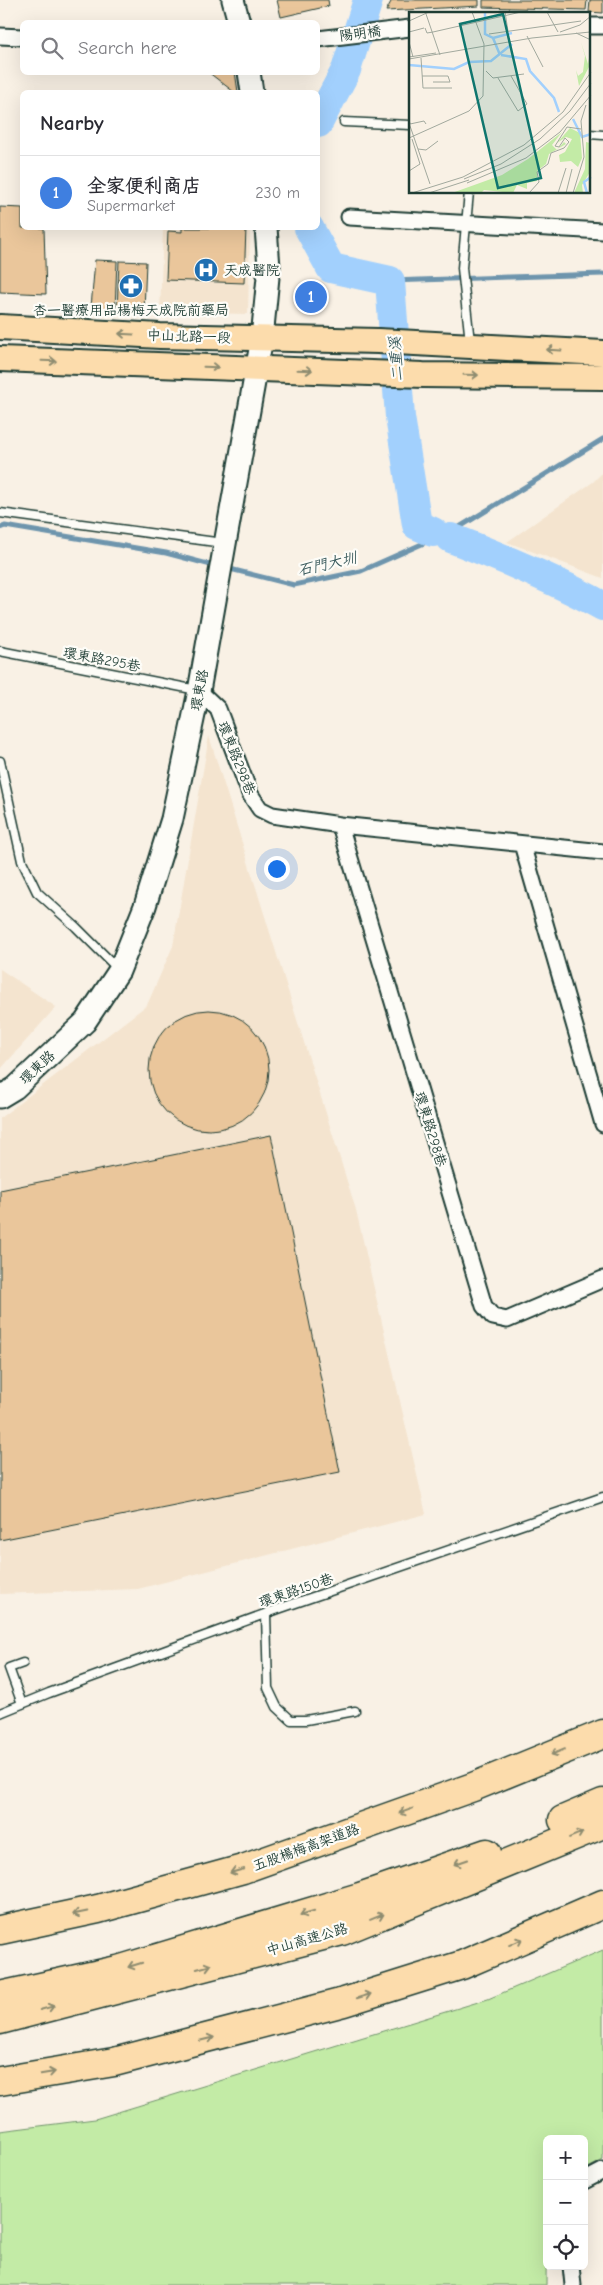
<!DOCTYPE html>
<meta charset="utf-8">
<style>
body{margin:0;font-family:"Comic Neue","LXGW WenKai TC",sans-serif;background:#f2f2f3;color:#2b2b33}
.controls{position:absolute;right:15px;bottom:15px;display:grid;overflow:hidden;border-radius:8px;box-shadow:0 5px 20px #0002}
.controls button{width:45px;height:45px;display:grid;place-items:center;padding:0;border:0;border-bottom:1px solid #e1e1e2;background:#fff;color:#2b2b33;font:25px sans-serif}
.you{position:absolute;left:276px;top:868px;width:18px;height:18px;margin:-12px;border:4px solid #fff;border-radius:50%;background:#1a73e8;box-shadow:0 0 0 8px #1a73e833}
.badge{display:grid;place-items:center;width:32px;height:32px;border-radius:50%;background:#1f6fb2;color:#fff;font-size:16px;font-weight:700}
.pin{position:absolute;translate:-50% -50%;border:2px solid #fff;box-shadow:0 1px 5px #0006}
.list{margin:0;padding:0;list-style:none}
h2{display:flex;justify-content:space-between;align-items:center;height:65px;margin:0;padding:0 20px;font-size:21px}
h2 small{font-size:16px;font-weight:400;color:#7c7c81}
.list li{display:grid;grid-template-columns:32px 1fr auto;gap:15px;align-items:center;box-sizing:border-box;height:75px;padding:0 20px;border-top:1px solid #e1e1e2}
.list b{display:block;font-size:19px;white-space:nowrap}
.list p{margin:0;font-size:16px;white-space:nowrap;color:#7c7c81}
.list em{font-size:16px;font-style:normal;color:#7c7c81}
.icon{flex:none;width:28px;height:28px;fill:none;stroke:currentColor;stroke-width:2;stroke-linecap:round;stroke-linejoin:round}
.map{position:relative;flex:none;width:603px;height:2285px;overflow:hidden}
.search{position:absolute;background:#fff;box-shadow:0 5px 20px #0002;left:20px;top:20px;width:300px;height:55px;display:flex;align-items:center;gap:12px;box-sizing:border-box;padding:0 18px;border-radius:8px;color:#7c7c81;font-size:19px}
.panel{position:absolute;background:#fff;box-shadow:0 5px 20px #0002;left:20px;top:90px;width:300px;height:140px;border-radius:8px}
.map>svg:first-child{display:block}
.built{fill:#f4e4cf}
.green{fill:#c3eba6;stroke:#71946d}
.lines{fill:none;stroke-linecap:round;stroke-linejoin:round}
.stream{stroke:#6e95ad;stroke-width:5}
.river{stroke:#a2d0fd;stroke-width:30}
.building{fill:#eac69b;stroke:#1f3d34}
.lane-casing{stroke:#1f3d34;stroke-width:11}
.street-casing{stroke:#1f3d34;stroke-width:19}
.secondary-casing{stroke:#1f3d34;stroke-width:25}
.primary-casing{stroke:#1f3d34;stroke-width:28}
.highway-casing{stroke:#1f3d34;stroke-width:31}
.lane{stroke:#fdfcf7;stroke-width:8}
.street{stroke:#fdfcf7;stroke-width:15}
.secondary{stroke:#fdfcf7;stroke-width:21}
.primary{stroke:#fcdcac;stroke-width:24}
.highway{stroke:#fcdcac;stroke-width:28}
.oneway{stroke:#8e8c70}
.labels{text-anchor:middle;stroke-width:4.5;stroke-linejoin:round;paint-order:stroke}
.street-label{font-size:14px;fill:#1f3d34;stroke:#fdfcf7}
.poi-label{font-size:14px;fill:#1f3d34;stroke:#fdfcf7;text-anchor:start}
.water-label{font-size:15px;font-style:italic;fill:#395a5c;stroke:#fdfcf7}
.inset-river{fill:none;stroke:#a2d0fd;stroke-width:2.5}
.inset-road{fill:none;stroke:#a2a99e;stroke-width:1}
.view{fill:#0f766e;fill-opacity:0.15;stroke:#0f766e;stroke-width:2.5}
.inset-edge{fill:none;stroke:#1f3d34;stroke-width:2.5}
</style>
<div class="map">
<svg width="603" height="2285" viewBox="0 0 603 2285">
<rect width="100%" height="100%" fill="#f9f1e5"/>
<filter id="ink" filterUnits="userSpaceOnUse"><feTurbulence type="fractalNoise" baseFrequency=".02" numOctaves="2"/><feDisplacementMap in="SourceGraphic" scale="10" xChannelSelector="R" yChannelSelector="G"/><feConvolveMatrix kernelMatrix="1 2 1 2 8 2 1 2 1" color-interpolation-filters="sRGB"/></filter>
<g filter="url(#ink)">
<path class="built" d="M163,228H250L248,314L160,312Z
M603,472V578L507,542L593,482Z
M209,736L356,1210L426,1514L138,1589L0,1594V1118L147,1005L173,946Z
M0,969L56,1007L0,1070Z"/>
<path class="green" d="M603,1950V2160L584,2170V2139H547L546,2285H0V2131L95,2119L488,1999Z"/>
<g class="lines">
<path class="stream" d="M390,281L603,274
M0,528L5,526L166,553L215,566
M226,568L294,585L361,571L458,528L603,439"/>
<path class="river" d="M318,123L346,70L368,0
M309,228L331,268L390,281L400,417L417,525L433,532
M451,538C503,558 554,579 603,606"/>
</g>
<path class="building" d="M277,0H328L329,6L281,17Z
M392,0H479V6L386,11Z
M483,0H587L586,10L483,7Z
M590,0H603V13L589,12Z
M208,72H235L238,92H234Z
M0,207L22,208V228H44L46,294L0,292Z
M182,228H246L244,283L166,280L168,231L182,232Z
M95,260L117,261L115,309L91,308Z
M119,261L146,262L144,311L117,310Z
M149 1070a60 60 0 1 1 120 0a60 60 0 1 1-120 0Z
M271,1135L340,1472L0,1540V1190Z"/>
<g class="lines">
<g class="lane-casing">
<path id="lane" d="M344,122L410,125
M589,134L603,135
M469,192L462,268L470,342
M0,513L223,543
M0,651L197,690
M0,761L22,861L37,892L76,927L118,969
M266,1614L268,1688L277,1707L291,1720H306L355,1711
M22,1704L9,1668L23,1663
M0,1713L49,1693L281,1608L603,1497"/>
</g>
<g class="street-casing">
<path id="street" d="M589,26H603
M0,36L22,37
M318,39L410,28
M349,217L603,231
M199,691L218,709L250,794L260,809L272,815L340,825L603,852
M340,825L484,1306L493,1317L507,1320L603,1279
M522,844L603,1124
M584,2181L603,2171
M571,2266L573,2285"/>
</g>
<g class="secondary-casing">
<path id="secondary" d="M233,0L239,22
M249,72L252,92
M0,1097L15,1088L85,1022L119,971L145,906L172,819L199,691L225,544L262,338L269,267L266,228"/>
</g>
<g class="primary-casing">
<path id="primary" d="M0,327L160,336L378,341L603,353
M0,359L423,375L603,377"/>
</g>
<g class="highway-casing">
<path id="highway" d="M563,1820L603,1803
M0,1930L98,1909L243,1869L473,1787L603,1734
M0,1996L118,1970L360,1897L487,1853
M0,2020L342,1931L603,1824
M0,2081L114,2062L344,2002L462,1965L603,1904"/>
</g>
<use href="#lane" class="lane"/>
<use href="#street" class="street"/>
<use href="#secondary" class="secondary"/>
<use href="#primary" class="primary"/>
<use href="#highway" class="highway"/>
</g>
<defs><path id="oneway-shaft" d="M-6 0H5M1.5-3L5.5 0L1.5 3" fill="none" stroke-width="1.6" stroke-linecap="round" stroke-linejoin="round" transform="scale(1.25)"/></defs>
<g class="oneway">
<use href="#oneway-shaft" transform="translate(126 334) rotate(-177)"/>
<use href="#oneway-shaft" transform="translate(554 350) rotate(-177)"/>
<use href="#oneway-shaft" transform="translate(49 361) rotate(2)"/>
<use href="#oneway-shaft" transform="translate(211 367) rotate(2)"/>
<use href="#oneway-shaft" transform="translate(305 370) rotate(2)"/>
<use href="#oneway-shaft" transform="translate(471 375) rotate(1)"/>
<use href="#oneway-shaft" transform="translate(558 1752) rotate(158)"/>
<use href="#oneway-shaft" transform="translate(406 1811) rotate(160)"/>
<use href="#oneway-shaft" transform="translate(576 1835) rotate(-22)"/>
<use href="#oneway-shaft" transform="translate(461 1862) rotate(161)"/>
<use href="#oneway-shaft" transform="translate(237 1871) rotate(164)"/>
<use href="#oneway-shaft" transform="translate(80 1913) rotate(168)"/>
<use href="#oneway-shaft" transform="translate(307 1913) rotate(163)"/>
<use href="#oneway-shaft" transform="translate(377 1917) rotate(-22)"/>
<use href="#oneway-shaft" transform="translate(516 1942) rotate(-24)"/>
<use href="#oneway-shaft" transform="translate(135 1965) rotate(163)"/>
<use href="#oneway-shaft" transform="translate(204 1967) rotate(-15)"/>
<use href="#oneway-shaft" transform="translate(364 1996) rotate(-17)"/>
<use href="#oneway-shaft" transform="translate(47 2008) rotate(-15)"/>
<use href="#oneway-shaft" transform="translate(207 2039) rotate(-14)"/>
<use href="#oneway-shaft" transform="translate(48 2073) rotate(-9)"/>
</g>
</g>
<defs>
<g id="hospital-disc" transform="scale(1.25)"><circle r="9.5" fill="#1f6fb2" stroke="#fdfcf7"/><path d="M-5-5h3v3.5h4V-5h3V5h-3V1.5h-4V5h-3Z" fill="#fff"/></g>
<g id="pharmacy-disc" transform="scale(1.25)"><circle r="9.5" fill="#1f6fb2" stroke="#fdfcf7"/><path d="M-2-6h4v4h4v4h-4v4h-4v-4h-4v-4h4Z" fill="#fff"/></g>
</defs>
<g fill-rule="evenodd">
<use href="#hospital-disc" x="206" y="270"/>
<use href="#pharmacy-disc" x="131" y="286"/>
</g>
<g class="labels">
<g class="street-label">
<text transform="translate(360 33) rotate(-8)" y="5">陽明橋</text>
<text transform="translate(189 336) rotate(2)" y="5">中山北路一段</text>
<text transform="translate(102 659) rotate(11)" y="5">環東路295巷</text>
<text transform="translate(199 690) rotate(-79)" y="5">環東路</text>
<text transform="translate(237 758) rotate(68)" y="5">環東路298巷</text>
<text transform="translate(37 1067) rotate(-43)" y="5">環東路</text>
<text transform="translate(431 1129) rotate(73)" y="5">環東路298巷</text>
<text transform="translate(296 1590) rotate(-19)" y="5">環東路150巷</text>
<text transform="translate(306 1847) rotate(-20)" y="5">五股楊梅高架道路</text>
<text transform="translate(307 1939) rotate(-16)" y="5">中山高速公路</text>
</g>
<g class="poi-label">
<text x="224" y="275">天成醫院</text>
<text x="131" y="315" text-anchor="middle">杏一醫療用品楊梅天成院前藥局</text>
</g>
<g class="water-label">
<text transform="translate(396 359) rotate(-94)" y="5">二重溪</text>
<text transform="translate(327 564) rotate(-13)" y="5">石門大圳</text>
</g>
</g>
<g transform="translate(409 12)">
<rect width="181" height="181" fill="#f9f1e5"/>
<path d="M172,30L179,52L181,40V53L170,74L167,58L169,64L174,60L176,44ZM161,116L171,121L173,146L169,155L162,149L151,150L150,143L156,140L163,127L157,125L148,131ZM153,120L143,133L148,138L155,130L157,132L140,142L137,152L128,159V169L118,171V177L108,173L104,181L75,178L72,181H43L93,163L119,147ZM177,130L181,131V160L173,173L174,181H165L176,157Z" fill="#c3eba6"/>
<path class="inset-river" d="M76,0V22L84,26L91,43M84,26L103,21M92,43L117,47L121,59L145,86L150,100M0,53L45,57L60,50L82,49L103,32M164,107L173,125L182,122M178,181L175,170L182,165"/>
<path class="inset-road" d="M96,0L99,19M138,0L149,20M17,2L31,43M0,9L20,0M16,16L18,21L24,20L112,0M0,20L15,16M151,20L171,13L182,4M167,21L182,28M80,22L172,9M118,24L134,55M0,30L4,45M0,45L27,41M12,46L14,76H43M0,47L123,26L181,20M77,59L84,66L115,62M13,64H39L41,70H24M89,66L109,99L118,92L102,64M0,107L1,112L15,109L17,112M0,111L21,172M0,126L60,99L74,84L75,32L63,0M9,137L17,138L29,129M0,159L11,152L3,127M55,167L92,152L131,127L161,99L182,71M58,171L117,146L151,120L182,83M3,181L54,165L115,133L154,100L182,60M20,181L60,168M120,181L130,170L128,160L139,152L142,141L155,136L160,130L156,126L150,135L146,134L158,115L172,117M149,181L157,156M157,181L163,157M164,181L175,145L172,109L177,93"/>
<path class="view" d="M94,2L132,166L89,176L51,12Z"/>
<rect width="181" height="181" class="inset-edge"/>
</g>
</svg>
<div class="controls">
<button>+</button>
<button>−</button>
<button><svg class="icon" aria-label="locate" viewBox="0 0 24 24"><circle cx="12" cy="12" r="6"/><path d="M12 2v4M12 18v4M2 12h4M18 12h4"/></svg></button>
</div>
<div class="you"></div>
<div class="pin badge" style="left:311px;top:297px;background:#3f7fe0">1</div>
<div class="search"><svg class="icon" aria-label="search" viewBox="0 0 24 24"><circle cx="10" cy="10" r="6"/><path d="M15 15l6 6"/></svg>Search here</div>
<section class="panel">
<h2>Nearby<small></small></h2>
<ul class="list">
<li><span class="badge" style="background:#3f7fe0">1</span><div><b>全家便利商店</b><p>Supermarket</p></div><em>230 m</em></li>
</ul>
</section>
</div>
